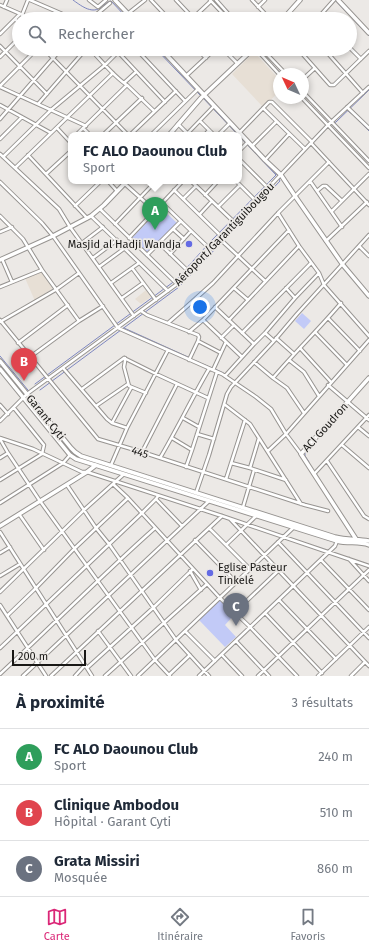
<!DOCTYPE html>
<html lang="fr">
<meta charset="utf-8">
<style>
body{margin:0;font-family:"Fira Sans",sans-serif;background:#f6f6f7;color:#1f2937}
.compass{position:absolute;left:273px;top:68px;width:36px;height:36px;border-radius:50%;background:#fff;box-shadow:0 2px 6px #0003;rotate:314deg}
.scale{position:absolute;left:12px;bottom:10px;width:74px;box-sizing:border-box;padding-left:4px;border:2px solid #181715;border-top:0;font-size:11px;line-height:14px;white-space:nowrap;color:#181715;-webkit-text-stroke:3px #ece9e6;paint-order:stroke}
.you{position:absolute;left:200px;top:307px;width:14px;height:14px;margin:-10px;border:3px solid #fff;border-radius:50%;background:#1a73e8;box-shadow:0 0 0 6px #1a73e833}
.badge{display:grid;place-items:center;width:26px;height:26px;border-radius:50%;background:#db2777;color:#fff;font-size:13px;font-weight:700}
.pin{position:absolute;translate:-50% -33px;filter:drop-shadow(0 1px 2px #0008)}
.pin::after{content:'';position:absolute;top:21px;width:14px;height:12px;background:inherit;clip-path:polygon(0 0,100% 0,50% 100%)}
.popup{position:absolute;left:68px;top:132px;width:174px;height:52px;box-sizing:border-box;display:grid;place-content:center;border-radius:8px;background:#fff;filter:drop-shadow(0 1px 3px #0005);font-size:13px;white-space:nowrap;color:#747a83}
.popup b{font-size:15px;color:#1f2937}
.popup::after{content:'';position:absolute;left:50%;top:100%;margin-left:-8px;border:8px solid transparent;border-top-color:#fff}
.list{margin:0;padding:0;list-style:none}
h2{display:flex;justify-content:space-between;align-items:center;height:52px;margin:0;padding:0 16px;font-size:17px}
h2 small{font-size:13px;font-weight:400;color:#747a83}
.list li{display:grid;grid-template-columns:26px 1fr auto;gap:12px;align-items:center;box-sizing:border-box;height:56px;padding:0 16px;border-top:1px solid #e0e1e3}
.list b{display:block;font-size:15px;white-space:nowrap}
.list p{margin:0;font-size:13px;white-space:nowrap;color:#747a83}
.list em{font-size:13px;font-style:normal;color:#747a83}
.icon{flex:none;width:22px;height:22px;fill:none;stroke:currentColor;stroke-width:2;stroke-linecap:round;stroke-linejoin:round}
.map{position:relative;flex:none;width:369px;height:676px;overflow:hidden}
.search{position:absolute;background:#fff;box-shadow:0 2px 6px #0003;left:12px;right:12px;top:12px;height:44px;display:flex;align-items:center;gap:10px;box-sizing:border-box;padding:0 14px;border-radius:22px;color:#747a83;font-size:15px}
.sheet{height:220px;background:#fff}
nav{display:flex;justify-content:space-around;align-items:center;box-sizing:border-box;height:56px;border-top:1px solid #e0e1e3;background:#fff;font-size:11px;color:#747a83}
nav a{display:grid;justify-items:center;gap:2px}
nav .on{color:#db2777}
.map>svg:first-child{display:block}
.built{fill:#e7dfd5}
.green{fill:#c2caf7}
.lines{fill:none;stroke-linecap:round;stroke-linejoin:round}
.stream{stroke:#7e87c0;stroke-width:1}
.street-casing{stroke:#979491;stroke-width:4.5}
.secondary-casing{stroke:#979491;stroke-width:5.5}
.street{stroke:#fff;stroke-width:2.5}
.secondary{stroke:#fff;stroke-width:3.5}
.poi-dot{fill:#646be4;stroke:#ece9e6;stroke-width:1.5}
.labels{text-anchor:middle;stroke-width:3.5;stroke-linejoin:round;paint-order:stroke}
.street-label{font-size:11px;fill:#181715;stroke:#ece9e6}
.poi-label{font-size:11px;fill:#181715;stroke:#ece9e6;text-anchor:end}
</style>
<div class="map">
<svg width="369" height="676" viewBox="0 0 369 676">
<rect width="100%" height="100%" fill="#ece9e6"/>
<path class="built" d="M254,52L279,79V92L263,107L232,74Z
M40,273H43L52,286V289L35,301L25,278Z
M146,290L151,297L141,304L135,299Z"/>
<path class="green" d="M161,208L177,223L148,253L132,238Z
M302,313L311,321L304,329L295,321Z
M221,599L235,614L225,625L236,637L225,647L199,620Z"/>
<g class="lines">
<path class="stream" d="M73,0C80,5 91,14 100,8C104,5 107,2 111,1L128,19
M335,0L369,36
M156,49L200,95
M267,59L281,74
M303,90L319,107
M203,98L238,135
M348,111L352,114L369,131
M334,123L336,122L369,90
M265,162L281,179
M124,328L188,357
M0,356L41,406
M191,359L212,368
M215,369L225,374
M35,384L176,280L210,242L276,175L239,136
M40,390L179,287L280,181L279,179
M305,451V456L309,462"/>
<g class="street-casing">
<path id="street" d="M30,0L74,19
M89,0L98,7L106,0
M151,0L169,19
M176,0L194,19
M210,0L228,19
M216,0L233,19
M252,0L270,19
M0,5L32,19
M4,7L7,0
M258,7L265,0
M22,15L28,0
M193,18L211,1
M15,19L19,23
M91,19L110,3
M121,19L145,0
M317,19L334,0
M0,34L20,14
M0,46L47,94
M350,48L361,59
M44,49L128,135
M90,49C100,59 115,78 127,85L154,111
M109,49L118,52L165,102
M136,49L185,101
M197,49L206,58
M223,49L237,63
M256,49L279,74
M262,49L286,74
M298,49L330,85H334L369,51
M324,49L363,93
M0,57L19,38
M186,76L215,49
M303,79L315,68
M124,83L136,72
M0,86L37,49
M0,87L86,126
M303,92L369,161
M302,98L369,168
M38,104L86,49
M0,105L51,133
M347,107L369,128
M263,108L305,149
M0,119L61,49
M200,121L214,135
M178,124L189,135
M57,128L71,143
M83,128L90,135
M239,133L269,102H272L312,142
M76,135L127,85
M103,135L142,98
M130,135L176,91
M151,135L198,89
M186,135L214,106
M205,135L209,130
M218,135L230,123
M0,139L22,117
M311,143L369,205
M252,146L276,122
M239,151L248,142
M0,154L59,209L70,227L134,316
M28,155L87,218
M3,157L51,110L105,65L118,52
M239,159L268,188
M265,160L289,134
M15,168L113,73
M46,174L71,151
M108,181L117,191
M191,181L235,223
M236,181L256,201
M310,181L342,227
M0,182L42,223L53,236L118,328L222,374L256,397L271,409L286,434L301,454
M125,184L155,211
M174,190L222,237
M317,191L323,186H326L342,201
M205,195L218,181
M183,199L196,186
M162,203L210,249
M75,206L101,181
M218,207L240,185
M100,209L177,284
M332,211L369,174
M278,213L299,246L319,273L324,285L369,336
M200,214L212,201
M0,216L23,239L42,270L79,321
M91,216L120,244L168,291
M115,224L156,181
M173,229L184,239
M0,232L12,227
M129,238L183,181
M220,239L265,281
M326,241L367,202
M82,243L103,227
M159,243L189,272
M359,246L369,256
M170,254L191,231
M147,255L181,221
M93,258L117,240
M2,259L12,282
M99,267L125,248
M132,268L156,300
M111,283L139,263
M0,287L42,270
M234,288L248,300
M122,298L143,283
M295,298L319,273
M215,307L254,344
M141,311L147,315L198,335L199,337L198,341L189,360
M328,318L360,351
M0,320L98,439L142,452L305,505L328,511
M203,320L242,357
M229,320L299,246
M0,322L57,289L79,273
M168,323L184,309L213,283L278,213L329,162
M189,332L203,320L289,230
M315,332L347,365
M242,333L311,263
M265,333L274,341
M221,338L234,325
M276,338L294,354
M198,341L221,353
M18,343L68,305
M300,348L331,382
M30,357L79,321L103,306
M124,358L156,374L208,398
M125,358V361L124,367L129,386L146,393
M289,360L304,372L319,396
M254,362L273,378L287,388L304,413
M63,368L107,419L112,423L127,428
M213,370L226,342
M225,376L254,344L265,333L295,298L286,288
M273,378C295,352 319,329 341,303
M328,385L369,420
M82,389L124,358
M224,404L250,424L301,504
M0,405L8,414
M96,406L128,384
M183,418L199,427
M0,421L27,394L177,284L328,125L369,87
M112,423L131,388
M358,427L369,436
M197,434L214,439
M0,438L33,449L82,472H87L222,516L369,566
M172,438L192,450
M0,439L8,453L40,501L155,660L170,676
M342,445L369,468
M268,451L286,434L369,340
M142,452L177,384
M0,458L8,453
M160,458C177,429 192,398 209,369
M327,461L364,516L369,519
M231,463L250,468L286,480
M111,465L127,428L168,350
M186,467L192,450L217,372
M250,468L259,438
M314,474L369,415
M226,479L245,420
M0,480L42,454L44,445L14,408
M113,484L128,498L220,598L250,627L297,676
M67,485L96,528L109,544L176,640L209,676
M196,493L209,455L227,394L231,387L274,341L297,314L369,235
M156,499L182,526
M0,503L63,463L70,455
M243,507L254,470
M19,514L44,550
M230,519L369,666
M209,528L250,569
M0,532L92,676
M195,540L236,582
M278,542L369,638
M226,545L256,516
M0,553L10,547
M349,559L369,581
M321,560L369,610
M190,571L201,590
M0,576L20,564
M0,592L84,510L124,474
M279,600L336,659
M0,605L46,676
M235,612L278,571
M265,613L322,673
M7,616L36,588L74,549L128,498
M98,631L131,676
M185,631L215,661
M236,641L269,676
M0,648L142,513L156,499L158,496
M222,655L242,676
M87,668L153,608L193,569
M0,674C52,626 102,575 155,528
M169,675L190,655
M23,676L209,501
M51,676L222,516
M75,676L85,665
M105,676L207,584
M138,676L294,527
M199,676L335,546L337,541
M258,676L369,570
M318,676L369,627
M351,676L365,662"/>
</g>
<g class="secondary-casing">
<path id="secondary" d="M115,0L133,19
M338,0L369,33
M283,19L300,0
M161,49L265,160L281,175L295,196L343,265L369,296
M169,135L201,98L253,49
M0,260L53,236L91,216L104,205L127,181
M0,361L71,448L75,452L81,456L335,537C346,540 358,539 369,541
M0,369L70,455L76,459L337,541C348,544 359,541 369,545
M0,526L87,472L96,465
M356,539L301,454L369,378"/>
</g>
<use href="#street" class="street"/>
<use href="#secondary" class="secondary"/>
</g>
<g class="poi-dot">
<circle cx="189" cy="244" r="4"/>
<circle cx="210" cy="573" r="4"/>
</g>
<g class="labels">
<g class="street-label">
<text transform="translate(224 234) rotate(-46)" y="4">Aéroport/Garantiguibougou</text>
<text transform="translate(46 417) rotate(51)" y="4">Garant Cyti</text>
<text transform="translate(325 427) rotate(-48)" y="4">ACI Goudron</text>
<text transform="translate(140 452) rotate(17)" y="4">445</text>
</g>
<g class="poi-label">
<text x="181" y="248">Masjid al Hadji Wandja</text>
<text x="218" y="571" text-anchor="start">Eglise Pasteur<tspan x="218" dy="13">Tinkelé</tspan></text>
</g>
</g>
</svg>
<svg class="compass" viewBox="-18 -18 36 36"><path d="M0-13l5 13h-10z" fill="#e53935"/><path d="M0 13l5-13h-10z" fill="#747a83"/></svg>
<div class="scale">200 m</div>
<div class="you"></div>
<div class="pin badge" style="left:155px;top:230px;background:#2e9e5b">A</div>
<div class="popup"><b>FC ALO Daounou Club</b>Sport</div>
<div class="pin badge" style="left:24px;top:381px;background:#e0444e">B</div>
<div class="pin badge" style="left:236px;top:626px;background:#6b7280">C</div>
<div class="search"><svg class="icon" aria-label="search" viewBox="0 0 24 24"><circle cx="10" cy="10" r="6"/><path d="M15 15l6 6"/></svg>Rechercher</div>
</div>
<section class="sheet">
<h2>À proximité<small>3 résultats</small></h2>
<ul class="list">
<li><span class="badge" style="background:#2e9e5b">A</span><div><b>FC ALO Daounou Club</b><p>Sport</p></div><em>240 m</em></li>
<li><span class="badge" style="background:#e0444e">B</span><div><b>Clinique Ambodou</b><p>Hôpital · Garant Cyti</p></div><em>510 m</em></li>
<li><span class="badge" style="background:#6b7280">C</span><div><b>Grata Missiri</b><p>Mosquée</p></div><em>860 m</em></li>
</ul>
</section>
<nav>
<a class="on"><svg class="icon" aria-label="map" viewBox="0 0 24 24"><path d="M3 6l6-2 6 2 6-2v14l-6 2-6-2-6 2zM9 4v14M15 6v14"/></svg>Carte</a>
<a><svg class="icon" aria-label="directions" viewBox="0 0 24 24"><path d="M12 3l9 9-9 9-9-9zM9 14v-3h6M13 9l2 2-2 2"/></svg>Itinéraire</a>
<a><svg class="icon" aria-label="saved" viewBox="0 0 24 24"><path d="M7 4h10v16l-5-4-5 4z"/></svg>Favoris</a>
</nav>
